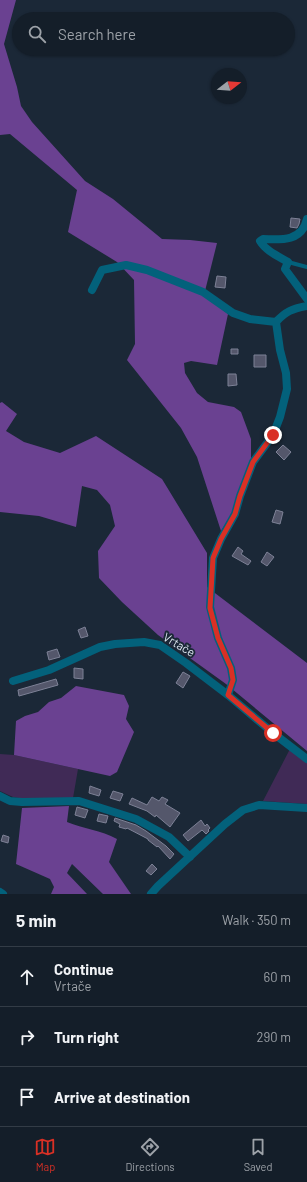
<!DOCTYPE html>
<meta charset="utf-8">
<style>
body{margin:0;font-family:Barlow,sans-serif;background:#212b35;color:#f1f3f6}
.compass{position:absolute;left:211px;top:68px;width:36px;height:36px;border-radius:50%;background:#141e29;box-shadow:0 1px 3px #0004;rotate:73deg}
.stop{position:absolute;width:12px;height:12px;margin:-9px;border:3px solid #d93025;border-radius:50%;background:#fff}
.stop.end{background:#d93025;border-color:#fff;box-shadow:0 1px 4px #0008}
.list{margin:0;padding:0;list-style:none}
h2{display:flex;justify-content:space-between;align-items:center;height:52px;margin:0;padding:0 16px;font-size:17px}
h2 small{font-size:13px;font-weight:400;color:#9da2a8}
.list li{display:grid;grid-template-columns:26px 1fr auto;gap:12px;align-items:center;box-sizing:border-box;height:60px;padding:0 16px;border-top:1px solid #333c46}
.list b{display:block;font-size:15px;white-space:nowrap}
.list p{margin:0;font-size:13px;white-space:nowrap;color:#9da2a8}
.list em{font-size:13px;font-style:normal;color:#9da2a8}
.icon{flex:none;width:22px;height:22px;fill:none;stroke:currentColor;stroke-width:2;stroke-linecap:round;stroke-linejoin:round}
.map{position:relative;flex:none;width:307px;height:894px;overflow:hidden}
.search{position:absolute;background:#141e29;box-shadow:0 1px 3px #0004;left:12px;right:12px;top:12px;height:44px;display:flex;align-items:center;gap:10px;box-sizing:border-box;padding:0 14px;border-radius:22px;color:#9da2a8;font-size:15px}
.sheet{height:232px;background:#141e29}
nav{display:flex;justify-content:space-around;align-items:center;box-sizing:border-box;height:56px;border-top:1px solid #333c46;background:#141e29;font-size:11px;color:#9da2a8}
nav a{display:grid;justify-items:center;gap:2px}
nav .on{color:#d93025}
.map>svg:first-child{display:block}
.green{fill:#402a56}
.forest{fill:#6a4191}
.building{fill:#54576b;stroke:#7d8196}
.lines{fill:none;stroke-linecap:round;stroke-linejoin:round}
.service{stroke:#03617b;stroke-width:4}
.minor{stroke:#03617b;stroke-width:8}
.route{stroke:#d93025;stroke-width:5}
.labels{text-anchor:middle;stroke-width:4;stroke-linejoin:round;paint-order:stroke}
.street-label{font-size:12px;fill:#e1eaf4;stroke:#1b2837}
</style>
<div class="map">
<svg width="307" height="894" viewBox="0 0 307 894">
<rect width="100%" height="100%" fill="#1b2837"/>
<path class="green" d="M290,749L307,762V804L263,801Z
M0,754L14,755L78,769L73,798L25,799L13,797L0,791Z"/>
<path class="forest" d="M0,0H16L4,44L17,87L21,106L32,122L85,181L113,199L162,239L190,240L217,243L204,295L228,314L217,365L191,361L184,363L185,373L197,393L208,402L234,407L241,412L251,439V460L233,512L221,531L197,457L181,428L127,360L135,344L134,280L117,262L68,232L77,190L10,134L0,135Z
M2,402L17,414L6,431L24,442L60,453L96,436L162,479L207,553V587L307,663V751L226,684L158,635L122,602L99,578L98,551L115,526L110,505L97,490L82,486L76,527L39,516L0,512V403Z
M76,686L124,695L129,706L126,719L134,732L117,772L110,776L14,755L16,721L25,716L38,712L49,702L61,698Z
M69,806L67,822C83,829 101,830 117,839L109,862L131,894H103L72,864L67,873L87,894H51L54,887L50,879L16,864L22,808Z"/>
<path class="building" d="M291,218L300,219L299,224L297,228L290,227Z
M217,276L226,277L225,288L215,287Z
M231,349H238V354H231Z
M254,355H266V367H254Z
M228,374H236L237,385L228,386Z
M283,445L291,452L284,460L276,452Z
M276,510L283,512L280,524L272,522Z
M238,547L243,551L241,554L251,561L248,565L232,556Z
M267,552L274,557L267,566L261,562Z
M85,627L88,636L81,638L78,630Z
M57,649L60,657L49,660L47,652Z
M74,668L83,669V679L74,678Z
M183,672L190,676L183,688L176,683Z
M56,679L58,685L19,696L18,690Z
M90,786L101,790L99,796L89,793Z
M113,791L123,794L120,801L110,798Z
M152,797L159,801L162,797L168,800L165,804L180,813L170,827L156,815L155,817L147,811L129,804L132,798L147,805Z
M77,807L88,810L85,818L75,815Z
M99,814L108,816L106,823L97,821Z
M115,818L136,825L146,831L166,846L174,854L170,859L158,846L157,847L148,840V839L127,828L126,829L119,827L120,824L114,821Z
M201,820L205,826L207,824L210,828L208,830L209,831L206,834L202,830L188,841L183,835Z
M3,835L9,837L8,843L1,841Z
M152,864L157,869L151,875L146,871Z"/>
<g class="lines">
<path class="service" d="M288,262L307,267"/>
<path class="minor" d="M307,219C302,241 283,240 263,239L260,241C266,251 278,256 288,262L285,269L307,299
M92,290L102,270L126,265L147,270L203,292L233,313L250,319L276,322
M13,681L49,670L100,647L115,644L144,642L160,645L186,663L228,695L273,733L307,759
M228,695L233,680L231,668L218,638L210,607L213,558L221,539L235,514L240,496L253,462L273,435L280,417L287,389L286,373L280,350L276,322C286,311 292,309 307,306
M0,796L10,801L22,802L79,801L136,819L169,837L190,857
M0,892L3,894
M151,894L158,886L225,824L243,810L259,805L307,808"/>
</g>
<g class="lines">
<path class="route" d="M273,733L228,695L233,680L231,668L218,638L210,608L213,558L221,539L235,514L240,496L253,462L273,435"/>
</g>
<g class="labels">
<g class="street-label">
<text transform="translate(179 645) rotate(31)" y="4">Vrtače</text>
</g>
</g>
</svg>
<svg class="compass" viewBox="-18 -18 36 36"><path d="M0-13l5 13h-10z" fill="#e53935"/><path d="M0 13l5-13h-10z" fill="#9da2a8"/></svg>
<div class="stop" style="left:273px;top:733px"></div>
<div class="stop end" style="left:273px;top:435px"></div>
<div class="search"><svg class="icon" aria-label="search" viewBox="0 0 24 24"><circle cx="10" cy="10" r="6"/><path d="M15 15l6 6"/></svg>Search here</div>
</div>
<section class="sheet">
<h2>5 min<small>Walk · 350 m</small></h2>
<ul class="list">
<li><svg class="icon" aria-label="ahead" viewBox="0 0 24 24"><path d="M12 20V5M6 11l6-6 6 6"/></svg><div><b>Continue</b><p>Vrtače</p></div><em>60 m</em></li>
<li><svg class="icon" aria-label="right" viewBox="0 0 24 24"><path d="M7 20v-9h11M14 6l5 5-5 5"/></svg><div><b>Turn right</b></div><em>290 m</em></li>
<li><svg class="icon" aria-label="arrive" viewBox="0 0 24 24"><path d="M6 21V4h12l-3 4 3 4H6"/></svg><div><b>Arrive at destination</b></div></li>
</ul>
</section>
<nav>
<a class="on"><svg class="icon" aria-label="map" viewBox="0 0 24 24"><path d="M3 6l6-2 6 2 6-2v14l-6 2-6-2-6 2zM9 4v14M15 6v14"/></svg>Map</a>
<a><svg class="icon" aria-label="directions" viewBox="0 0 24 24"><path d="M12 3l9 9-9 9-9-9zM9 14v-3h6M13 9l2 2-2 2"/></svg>Directions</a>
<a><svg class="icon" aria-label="saved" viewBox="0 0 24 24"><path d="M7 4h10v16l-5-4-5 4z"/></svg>Saved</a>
</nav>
